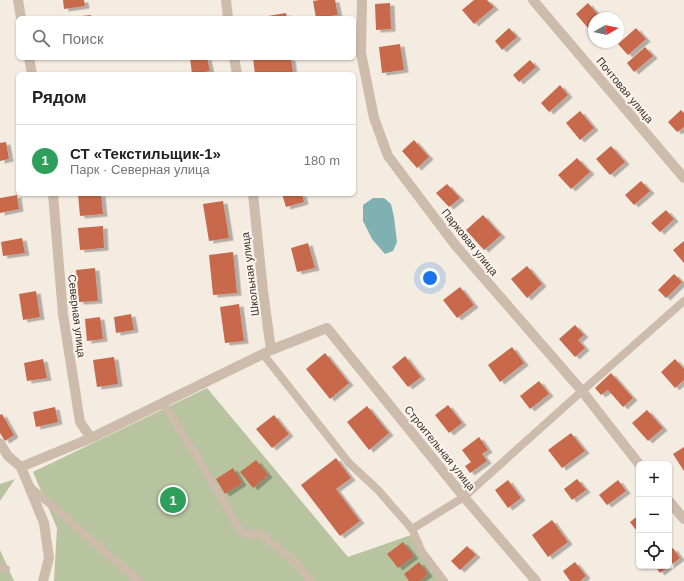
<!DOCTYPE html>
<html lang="ru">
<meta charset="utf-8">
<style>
body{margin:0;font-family:Helvetica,sans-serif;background:#f6f6f6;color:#222}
.controls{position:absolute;right:12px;bottom:12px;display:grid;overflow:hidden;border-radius:6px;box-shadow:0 1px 3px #0004}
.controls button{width:36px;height:36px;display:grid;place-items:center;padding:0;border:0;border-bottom:1px solid #e0e0e0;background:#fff;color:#222;font:20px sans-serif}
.compass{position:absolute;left:588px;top:12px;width:36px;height:36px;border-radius:50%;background:#fff;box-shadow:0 1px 3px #0004;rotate:81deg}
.you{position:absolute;left:430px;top:278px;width:14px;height:14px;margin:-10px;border:3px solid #fff;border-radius:50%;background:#1a73e8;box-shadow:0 0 0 6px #1a73e833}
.badge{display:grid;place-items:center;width:26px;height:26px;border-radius:50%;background:#111827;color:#fff;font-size:13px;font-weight:700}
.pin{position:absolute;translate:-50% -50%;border:2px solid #fff;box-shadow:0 1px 4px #0006}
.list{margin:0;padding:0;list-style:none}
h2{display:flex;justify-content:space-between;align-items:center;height:52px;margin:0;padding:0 16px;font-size:17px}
h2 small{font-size:13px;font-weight:400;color:#767676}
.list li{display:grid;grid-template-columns:26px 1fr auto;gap:12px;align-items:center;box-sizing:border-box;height:72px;padding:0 16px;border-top:1px solid #e0e0e0}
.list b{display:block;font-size:15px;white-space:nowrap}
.list p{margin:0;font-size:13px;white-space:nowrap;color:#767676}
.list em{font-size:13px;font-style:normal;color:#767676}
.icon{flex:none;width:22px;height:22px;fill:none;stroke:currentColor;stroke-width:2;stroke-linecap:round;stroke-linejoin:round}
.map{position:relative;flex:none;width:684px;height:581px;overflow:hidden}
.search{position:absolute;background:#fff;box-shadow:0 1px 3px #0004;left:16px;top:16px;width:340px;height:44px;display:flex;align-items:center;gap:10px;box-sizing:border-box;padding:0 14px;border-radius:6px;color:#767676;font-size:15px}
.panel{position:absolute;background:#fff;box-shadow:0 1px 3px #0004;left:16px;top:72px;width:340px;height:124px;border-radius:6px}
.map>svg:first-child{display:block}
.green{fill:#b8c4a0}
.water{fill:#7fb0b2}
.building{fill:#c8694b;filter:url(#shadow)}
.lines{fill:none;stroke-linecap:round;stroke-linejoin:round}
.lane{stroke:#cdbbac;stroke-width:8}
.street{stroke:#cdbbac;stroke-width:10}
.labels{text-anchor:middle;stroke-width:4;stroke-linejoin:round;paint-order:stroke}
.street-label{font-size:11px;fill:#3b302b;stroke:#fbf5ee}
</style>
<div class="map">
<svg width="684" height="581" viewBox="0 0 684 581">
<defs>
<filter id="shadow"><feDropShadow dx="4.5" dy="2.5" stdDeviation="0" flood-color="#0004"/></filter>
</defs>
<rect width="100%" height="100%" fill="#f4ebe1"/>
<path class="green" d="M207,388L348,557L411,535L445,581H54L57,528L33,472Z
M15,479L0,501V484Z
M0,550L14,581H0Z"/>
<path class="water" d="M373,198H384L391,204L394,217L397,242L393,251L385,254L372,239L363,221V205Z"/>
<path class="building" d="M63,0H84L85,6L64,9Z
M319,0H335L338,15L316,18L313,1Z
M474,0H487L494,7L474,24L462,10Z
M390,3L391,29L376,30L375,4Z
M588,3L601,18H594V35L576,14Z
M286,13L287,18H262V17Z
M91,15V18H73V17Z
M509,28L517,37L502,50L495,41Z
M636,28L646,39L628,55L618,44Z
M400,44L404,70L382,73L379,47Z
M645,47L653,56L634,72L627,63Z
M190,58H207L210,71L192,74Z
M253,58H291L293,72L280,74H255Z
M530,60L536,67L519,82L513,75Z
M560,85L568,95L549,112L541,103Z
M681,110L684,113V127L677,132L668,122Z
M580,111L594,128L580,140L566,123Z
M414,140L429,157L417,168L402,151Z
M6,142L9,159L0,161V143Z
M611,146L625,162L610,175L596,159Z
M577,158L590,172L571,189L558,175Z
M641,181L650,191L634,205L625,195Z
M447,184L460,198L449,207L436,193Z
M78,194H101L103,214L80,216Z
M282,194H302L304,202L286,207Z
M17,195L19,209L0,213V198Z
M223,201L229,238L209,241L203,204Z
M666,210L674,219L660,232L651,223Z
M483,215L501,235L484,250L466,230Z
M103,226L104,248L80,250L78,228Z
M22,238L25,253L3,256L1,242Z
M684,241V263L673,250Z
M308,243L315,268L297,272L291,248Z
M233,252L237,293L213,295L209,255Z
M527,266L542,284L527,298L511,279Z
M95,268L98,301L79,302L76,270Z
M674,274L682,282L666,298L658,290Z
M460,287L474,305L457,318L443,300Z
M36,291L40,317L23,320L19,294Z
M239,304L244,341L225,343L220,307Z
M131,314L134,330L116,333L114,317Z
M100,317L103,339L87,341L85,319Z
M575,325L584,335L578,340L585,348L575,357L559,339Z
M512,347L524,363L500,382L488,365Z
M325,353L349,383L330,399L306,369Z
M405,356L421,377L408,387L392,367Z
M114,357L118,384L97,387L93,360Z
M43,359L47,378L27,381L24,363Z
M675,359L684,369V380L675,388L661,372Z
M611,373L633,398L623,407L608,390L601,395L595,388Z
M539,381L549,394L530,409L520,396Z
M448,405L462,423L449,433L435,415Z
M367,406L389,433L369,450L347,422Z
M55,407L58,422L36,427L33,412Z
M647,410L663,428L648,441L632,423Z
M2,414L14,435L5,441L0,433V415Z
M274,415L289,434L272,448L256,429Z
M571,433L585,451L562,468L548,450Z
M479,437L488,450L482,454L487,461L470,473L465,466L471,462L462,450Z
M684,447V471L673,454Z
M336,458L351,478L336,489L360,521L340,536L301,485Z
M256,460L268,475L253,488L240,472Z
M233,468L242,483L225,494L216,479Z
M577,479L586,490L572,500L564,489Z
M508,480L521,498L508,508L495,490Z
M618,480L626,491L607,505L599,495Z
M639,515V534L630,522Z
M552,520L568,542L548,557L532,535Z
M403,542L414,556L398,568L387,554Z
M467,546L476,555L460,570L451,561Z
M673,548L680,558L660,573L655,566H669V551Z
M419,562L428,574L419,581H409L404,574Z
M575,562L586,576L580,581H570L563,571Z"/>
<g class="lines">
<path class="lane" d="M263,354L349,463L378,490L412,529L422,552L444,581
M163,403L195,454L242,533L262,535L297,564L311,581
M29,486L139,581
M412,529L464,497L582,391L684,301
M0,567L6,569"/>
<path class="street" d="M18,0L21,18
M226,0L228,18
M362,0L361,53L374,118L388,156L456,246L582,391L639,464
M533,0L684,178
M29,58L32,74
M234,58L237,74
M53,194L63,314L80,422L91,438
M253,194L263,291L271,350
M0,443L8,456L21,467L44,523L49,558L43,581
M21,467L91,438L271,350L327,328L464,497L536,581
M669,501L684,519"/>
</g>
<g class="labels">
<g class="street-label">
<text transform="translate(625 90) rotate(50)" y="4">Почтовая улица</text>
<text transform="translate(470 242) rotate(51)" y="4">Парковая улица</text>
<text transform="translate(250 274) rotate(-97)" y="4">Школьная улица</text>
<text transform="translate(77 316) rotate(83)" y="4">Северная улица</text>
<text transform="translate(440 448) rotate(51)" y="4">Строительная улица</text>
</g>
</g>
</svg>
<div class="controls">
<button>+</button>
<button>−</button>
<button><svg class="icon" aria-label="locate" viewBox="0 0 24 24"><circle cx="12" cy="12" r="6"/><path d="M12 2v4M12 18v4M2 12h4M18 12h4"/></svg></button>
</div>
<svg class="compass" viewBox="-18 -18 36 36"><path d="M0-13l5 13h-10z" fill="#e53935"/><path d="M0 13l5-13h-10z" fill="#767676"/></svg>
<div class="you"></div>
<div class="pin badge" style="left:173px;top:500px;background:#2e9e5b">1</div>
<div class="search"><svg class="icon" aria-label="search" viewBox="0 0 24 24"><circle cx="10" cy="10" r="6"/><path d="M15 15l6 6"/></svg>Поиск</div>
<section class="panel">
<h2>Рядом<small></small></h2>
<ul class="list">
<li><span class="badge" style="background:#2e9e5b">1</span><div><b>СТ «Текстильщик-1»</b><p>Парк · Северная улица</p></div><em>180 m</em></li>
</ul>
</section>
</div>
